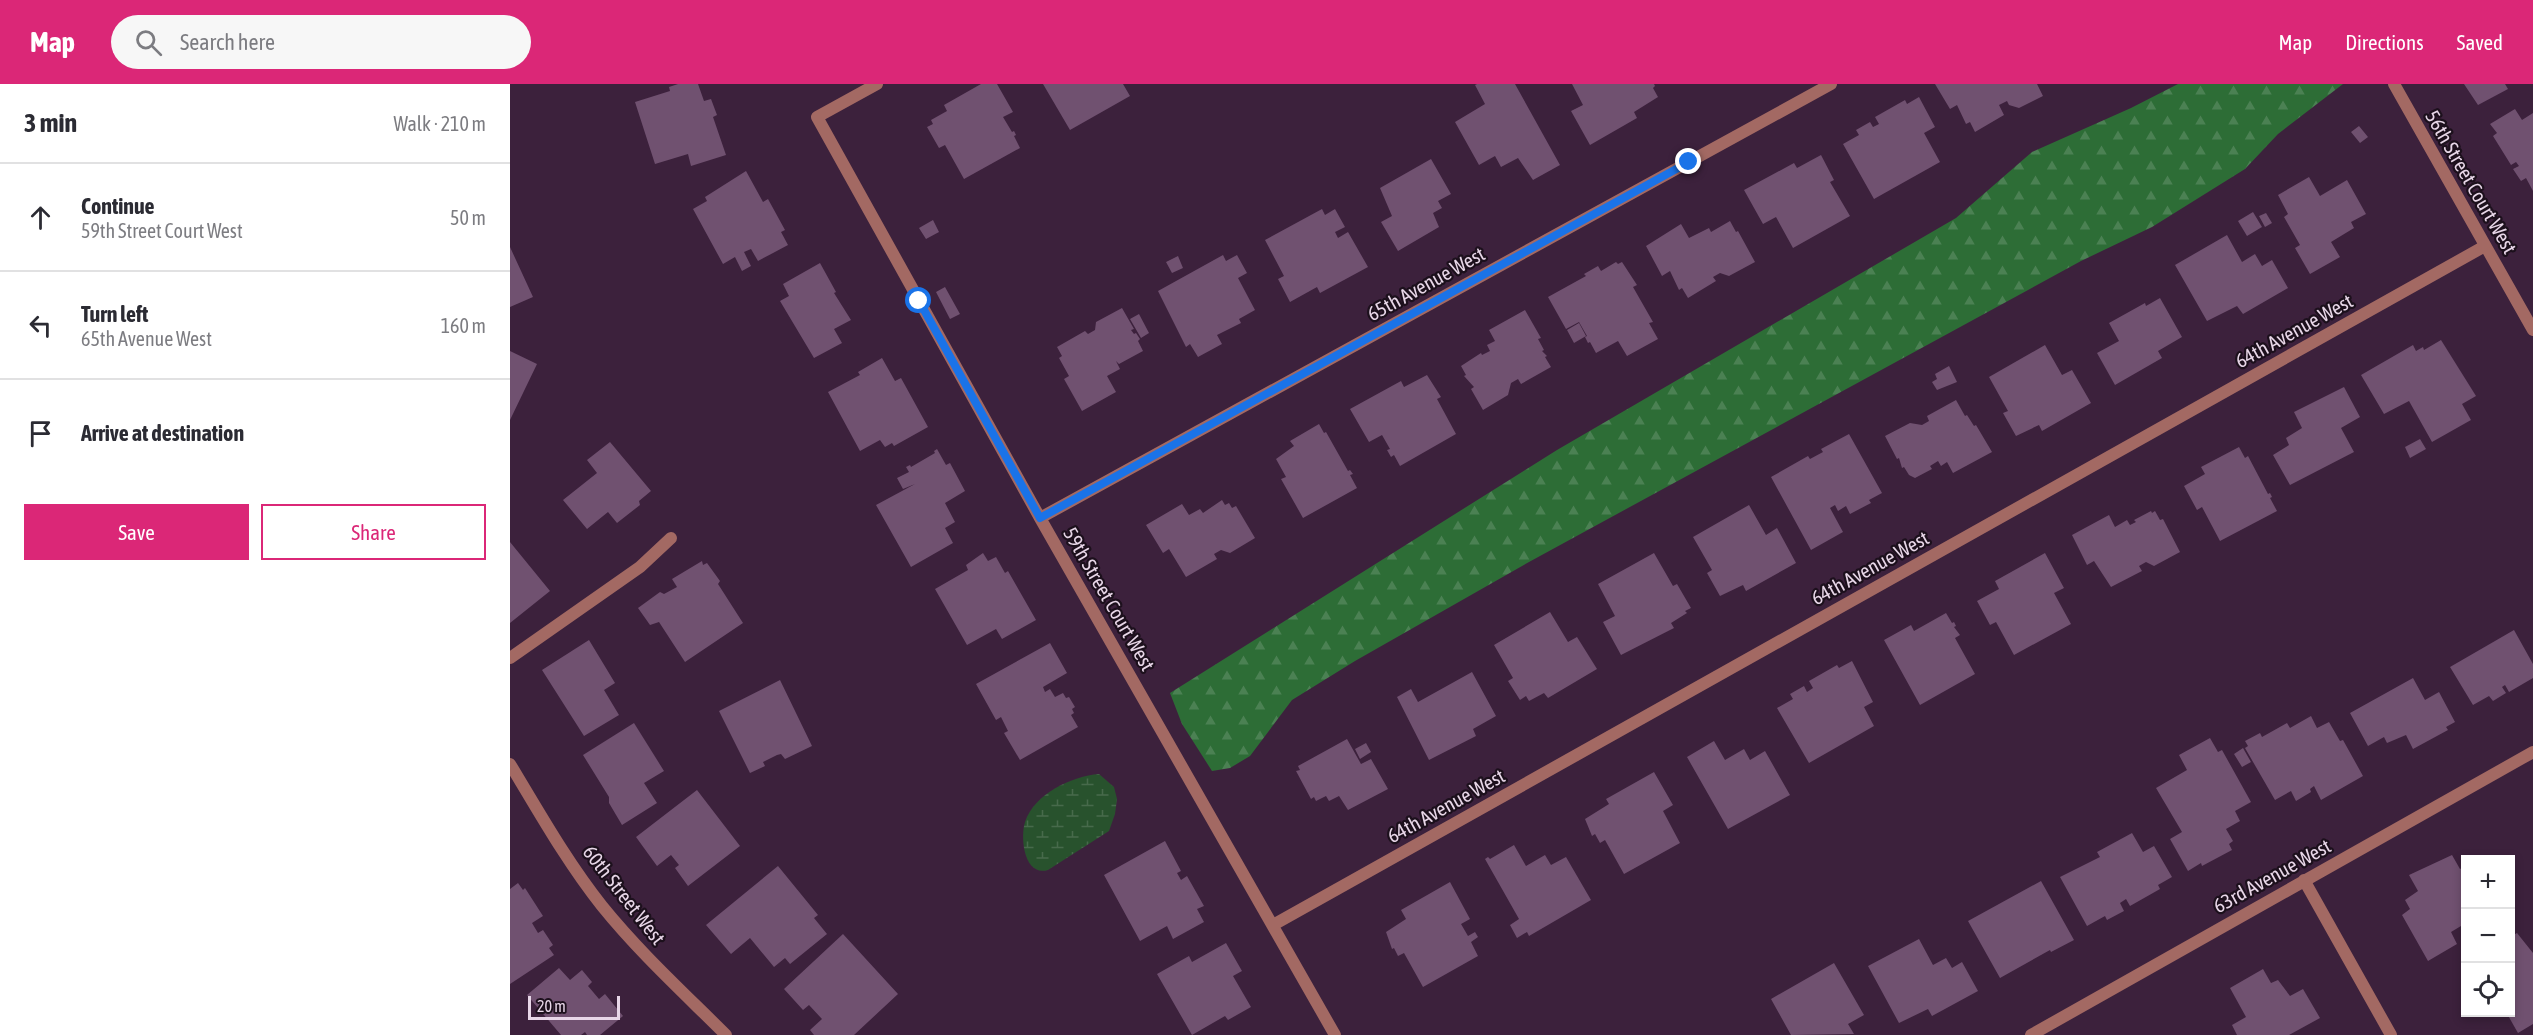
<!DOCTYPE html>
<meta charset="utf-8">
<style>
body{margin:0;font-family:"Asap Condensed",sans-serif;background:#f7f7f7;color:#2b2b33}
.controls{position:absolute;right:18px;bottom:18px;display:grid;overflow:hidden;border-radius:0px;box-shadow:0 3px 9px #0003}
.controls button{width:54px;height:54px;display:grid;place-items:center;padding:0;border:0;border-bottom:2px solid #e1e1e2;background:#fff;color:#2b2b33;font:30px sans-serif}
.scale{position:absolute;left:18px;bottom:15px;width:92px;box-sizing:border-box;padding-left:6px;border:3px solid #e8d7e8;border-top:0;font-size:16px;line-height:21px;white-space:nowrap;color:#e8d7e8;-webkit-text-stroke:4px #1c101c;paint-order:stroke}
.stop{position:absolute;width:18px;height:18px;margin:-14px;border:4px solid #1a73e8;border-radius:50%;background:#fff}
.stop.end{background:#1a73e8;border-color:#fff;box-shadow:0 2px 6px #0008}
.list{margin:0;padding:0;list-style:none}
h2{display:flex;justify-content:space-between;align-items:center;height:78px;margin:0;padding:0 24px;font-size:26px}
h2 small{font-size:20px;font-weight:400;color:#7c7c81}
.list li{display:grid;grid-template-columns:39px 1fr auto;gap:18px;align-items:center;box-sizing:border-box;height:108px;padding:0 24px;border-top:2px solid #e1e1e2}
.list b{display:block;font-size:22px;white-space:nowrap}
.list p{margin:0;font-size:20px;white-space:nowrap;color:#7c7c81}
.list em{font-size:20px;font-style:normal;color:#7c7c81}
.actions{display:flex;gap:12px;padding:18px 24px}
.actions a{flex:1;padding:14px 0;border:2px solid #db2777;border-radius:0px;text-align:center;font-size:21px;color:#db2777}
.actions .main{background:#db2777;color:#fff}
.icon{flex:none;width:33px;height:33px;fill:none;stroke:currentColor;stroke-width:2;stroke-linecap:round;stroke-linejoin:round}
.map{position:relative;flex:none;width:2023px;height:951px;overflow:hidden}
header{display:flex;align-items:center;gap:36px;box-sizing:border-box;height:84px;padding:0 30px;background:#db2777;color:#fff}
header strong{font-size:28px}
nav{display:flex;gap:33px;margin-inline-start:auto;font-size:21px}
.search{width:420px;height:54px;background:#f7f7f7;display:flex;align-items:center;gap:15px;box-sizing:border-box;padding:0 21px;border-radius:33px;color:#7c7c81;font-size:22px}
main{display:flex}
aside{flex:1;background:#fff}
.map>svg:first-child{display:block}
.forest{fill:url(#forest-firs)}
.wetland{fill:url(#wetland-marsh)}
.building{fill:#705170}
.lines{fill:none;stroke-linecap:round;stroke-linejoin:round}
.lane{stroke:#a36963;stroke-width:12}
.street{stroke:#a36963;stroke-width:12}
.route{stroke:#1a73e8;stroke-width:8}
.labels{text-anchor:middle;stroke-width:4.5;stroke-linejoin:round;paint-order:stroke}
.street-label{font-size:20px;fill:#e8d7e8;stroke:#1c101c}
</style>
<header>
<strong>Map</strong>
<div class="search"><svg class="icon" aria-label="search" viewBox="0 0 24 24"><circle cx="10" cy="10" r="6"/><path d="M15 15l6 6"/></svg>Search here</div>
<nav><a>Map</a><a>Directions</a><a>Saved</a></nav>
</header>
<main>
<aside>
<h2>3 min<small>Walk · 210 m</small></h2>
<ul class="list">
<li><svg class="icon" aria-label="ahead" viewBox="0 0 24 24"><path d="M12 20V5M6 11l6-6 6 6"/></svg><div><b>Continue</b><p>59th Street Court West</p></div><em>50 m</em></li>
<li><svg class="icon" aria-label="left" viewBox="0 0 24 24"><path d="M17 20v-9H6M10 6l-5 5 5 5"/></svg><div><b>Turn left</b><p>65th Avenue West</p></div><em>160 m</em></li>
<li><svg class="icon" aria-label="arrive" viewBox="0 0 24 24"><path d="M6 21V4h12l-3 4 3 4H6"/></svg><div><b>Arrive at destination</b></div></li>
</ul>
<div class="actions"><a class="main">Save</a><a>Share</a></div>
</aside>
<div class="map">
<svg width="2023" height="951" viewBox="0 0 2023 951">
<defs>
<pattern id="forest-firs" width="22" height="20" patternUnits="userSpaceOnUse" patternTransform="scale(1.5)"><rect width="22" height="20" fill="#2d6d36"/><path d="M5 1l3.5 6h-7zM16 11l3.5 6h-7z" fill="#4b8153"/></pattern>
<pattern id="wetland-marsh" width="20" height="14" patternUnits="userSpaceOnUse" patternTransform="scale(1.5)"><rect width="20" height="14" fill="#28522d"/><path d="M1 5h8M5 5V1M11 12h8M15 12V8" fill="none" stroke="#476a4b"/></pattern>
</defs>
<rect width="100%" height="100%" fill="#3c213c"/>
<path class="forest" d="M1668,0H1833L1768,50L1735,85L1642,143L1571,177L1019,478L845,577L782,616L740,672L720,684L702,687L672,640L660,609L1047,366L1446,134L1522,68L1621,24Z"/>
<path class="wetland" d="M589,690L604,703L607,715L605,730L599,747L538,786C514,793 510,754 515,738C524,710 562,692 589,690Z"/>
<path class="building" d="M168,0H188L194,17L201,15L207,31L203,33L216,71L181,82L178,70L145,80L125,18L160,7L159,3Z
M471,0H487L503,28L493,33L502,48L504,47L506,51L504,52L510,64L454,95L435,61L429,64L417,43L423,40L421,36L437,27L434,21Z
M533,0H613L620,12L560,46Z
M967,0H1005L1050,81L1023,96L1008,74L991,83L985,72L969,81L945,38L975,20L965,1Z
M1062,0H1144L1145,2L1143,4L1148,13L1124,28L1127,34L1080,61L1061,27L1073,21Z
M1425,0H1527L1533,12L1509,24L1499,21L1497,17L1489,21L1494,31L1465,48L1460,38L1456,40L1447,21L1440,25Z
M1954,0H1995L1998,5L1968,21Z
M1409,13L1425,43L1414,49L1430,78L1364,115L1333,60L1349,51L1346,46L1360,38L1363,43L1369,40L1365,33L1395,16L1397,20Z
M2005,25L2012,36L2023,29V107L2016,94L2011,97L2003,85L2009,82L2006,78L2001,81L1983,52L1987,49L1980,40Z
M1849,42L1858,53L1850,59L1841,48Z
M1311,71L1324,96L1320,98L1340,132L1283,164L1266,133L1253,140L1234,106L1284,79L1287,84Z
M921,75L941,110L928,117L932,124L923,129L929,143L888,167L871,138L882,132L870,104Z
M236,87L253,118L258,115L275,146L271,148L278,161L248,177L241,165L234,168L241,182L232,187L225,173L213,180L183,125L197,117L195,113Z
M1799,93L1810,112L1837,96L1856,130L1841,138L1844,144L1821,158L1830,173L1800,190L1785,164L1790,161L1774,133L1778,130L1768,111Z
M812,125L815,131L825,125L835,143L825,148L828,154L838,148L858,183L810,209L807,203L780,218L768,195L774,192L755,156Z
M1743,128L1752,143L1737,152L1728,137Z
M1756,129L1762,139L1755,143L1749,132Z
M423,136L429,148L416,155L409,144Z
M1220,137L1226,148L1228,147L1245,178L1219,192L1210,189L1203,193L1206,197L1178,214L1172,204L1169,206L1160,187L1152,192L1136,162L1171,140L1179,154L1199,144L1201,148Z
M1717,151L1732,178L1745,170L1752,182L1762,176L1778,204L1733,230L1727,222L1697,237L1665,181Z
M0,163L23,213L0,223Z
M713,171L716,177L727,171L737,189L728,194L745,226L729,235L731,239L707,251L712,260L688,273L680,260L676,263L648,207Z
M668,172L673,184L662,189L656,178Z
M1106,178L1108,180L1112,178L1127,201L1123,203L1143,238L1139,239L1148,255L1117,272L1108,257L1086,269L1080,258L1078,259L1075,253L1077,252L1069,238L1056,245L1038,213L1076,192L1074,190L1088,182L1091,187Z
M310,179L326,208L324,209L341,236L324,245L332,259L304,274L270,217L279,212L273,200Z
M435,203L450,230L440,235L426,208Z
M1650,214L1672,253L1648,267L1652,274L1605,301L1587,269L1609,257L1599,239L1635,219L1636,222Z
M612,224L624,245L621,246L624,250L626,249L630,255L628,257L633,267L609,280L606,277L610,285L597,292L606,308L572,327L554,295L559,292L549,274L552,272L547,263L575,247L578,250L585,246L586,238Z
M1015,226L1031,254L1028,255L1034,266L1032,267L1037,272L1035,273L1041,283L1011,300L1008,295L1001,299L998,311L973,326L961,305L964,303L954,292L956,291L951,282L971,269L972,271L980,267L977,261L985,257L979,246Z
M629,230L639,249L631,254L620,235Z
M1069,239L1076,252L1064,259L1057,246Z
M1931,256L1966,312L1952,320L1961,336L1922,358L1899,317L1874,330L1851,291L1903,261L1906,267L1913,263L1914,266Z
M1535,261L1552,291L1562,286L1581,319L1532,347L1529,341L1506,352L1493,329L1498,327L1479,293Z
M0,267L27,280L0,336Z
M372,274L385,297L391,294L418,343L384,362L382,359L375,363L370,356L350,367L318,308L350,291L348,288Z
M1439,282L1447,298L1427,306L1422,298L1427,295L1425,290Z
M917,291L931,313L927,315L946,350L890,382L884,371L881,373L877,366L880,365L872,351L859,358L840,325L891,297L894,303Z
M1834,303L1850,333L1831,344L1844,368L1780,401L1763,371L1779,361L1776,354L1792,344L1784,328Z
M1446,316L1455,332L1457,331L1464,342L1466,341L1482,368L1443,389L1437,378L1431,382L1428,377L1420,382L1422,385L1405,394L1399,391L1394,383L1392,384L1389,374L1387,375L1375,352L1400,339L1412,341L1419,337L1417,332Z
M809,340L814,349L816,348L838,387L840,386L843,390L840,391L847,404L793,434L771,395L776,393L766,375L784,362L780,357Z
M1339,350L1372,409L1359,416L1361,419L1340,430L1336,422L1328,427L1325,421L1320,424L1333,448L1301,466L1261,393L1298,372L1300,375L1313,368L1311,365Z
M1910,355L1916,365L1900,374L1895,363Z
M100,358L141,407L129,417L130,421L107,439L98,428L77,445L53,416L87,389L77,376Z
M1729,363L1735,374L1738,372L1758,410L1760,409L1762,413L1760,414L1767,427L1710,457L1692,423L1687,426L1674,402L1695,390L1691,383Z
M427,365L436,381L440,379L455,407L435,419L445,438L435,444L443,459L401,483L366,421L405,400L393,405L387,394L399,388L396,383L400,381L401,383L425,369L424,367Z
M712,416L715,421L719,419L722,424L726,422L745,454L720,469L711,466L704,470L707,475L676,493L659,465L653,469L636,441L672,420L679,431L690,425L693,429Z
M1239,421L1256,451L1267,444L1286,479L1236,507L1233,501L1210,512L1197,489L1202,486L1183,453Z
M1641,427L1642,429L1645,427L1650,436L1653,435L1670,468L1644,482L1636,478L1629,482L1632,487L1601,503L1584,477L1577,481L1562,451L1599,431L1605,443L1617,436L1620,441L1626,438L1624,436Z
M0,458L40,507L0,539Z
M473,469L478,477L486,473L495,489L498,487L526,536L492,555L486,545L457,561L425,505L458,486L456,481Z
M1144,469L1163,502L1167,500L1181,524L1175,527L1177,529L1161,539L1164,544L1111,571L1093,538L1105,532L1088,500Z
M1535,469L1554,504L1544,509L1561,540L1504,571L1486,538L1480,541L1467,517L1489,505L1485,497Z
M192,477L193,481L197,479L210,497L208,500L233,539L175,578L149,538L140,541L128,524L150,508L154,510L167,503L162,495Z
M1040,528L1058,558L1067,553L1087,585L1038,614L1034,609L1019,617L1016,612L1010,616L998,597L1003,594L984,561Z
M1436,529L1442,539L1444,538L1446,542L1444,543L1450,551L1445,554L1465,590L1410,621L1374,556L1401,541L1404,547Z
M2004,546L2023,580V594L1999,608L1995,601L1992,603L1996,609L1983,617L1979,612L1963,621L1940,583Z
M79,556L105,599L94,606L109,631L74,652L32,586Z
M540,559L557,589L533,603L535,608L540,605L545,613L553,609L556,614L559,613L565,623L562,625L564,629L561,631L568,643L510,676L494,649L498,647L491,633L486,636L466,600Z
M1342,577L1363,618L1354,623L1364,642L1299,679L1267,624L1283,615L1280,610L1294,602L1297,608L1303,604L1299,597L1327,581L1329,584Z
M962,588L986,632L963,645L966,652L919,676L887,613L901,605L908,618Z
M1903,594L1915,616L1929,608L1945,638L1936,643L1938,646L1903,665L1896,651L1877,659L1874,653L1858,662L1840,629Z
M270,596L302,662L275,675L271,670L267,671L253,678L255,682L240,689L209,627Z
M1801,632L1807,644L1819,638L1830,657L1833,656L1853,692L1811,716L1804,702L1800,705L1801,708L1786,717L1781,707L1765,716L1735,664L1738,662L1735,657L1750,649L1752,653L1777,639L1780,644Z
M124,639L154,687L134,699L147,719L112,741L99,719V713L73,671Z
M1700,654L1708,668L1712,666L1741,718L1725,727L1730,737L1716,745L1723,757L1719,760L1722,766L1692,782L1691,779L1678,787L1660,755L1672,748L1646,704L1677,686L1669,671Z
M837,655L851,680L861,675L878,705L838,726L829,712L819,717L816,712L806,717L804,713L801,715L786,687L790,686L788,682Z
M1204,657L1215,676L1234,665L1240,676L1255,667L1280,711L1218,745L1177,673Z
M856,659L861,668L850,675L845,665Z
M1733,664L1741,678L1732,683L1724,670Z
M1144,688L1163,721L1153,727L1170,759L1114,790L1095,756L1090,759L1085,750L1082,752L1075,735L1099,720L1096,715Z
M187,706L230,762L178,802L165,784L169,781L161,771L147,782L126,753Z
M1622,749L1633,768L1644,762L1662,793L1648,801L1650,805L1620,822L1616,815L1610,819L1614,827L1597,836L1595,832L1577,842L1550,793L1590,773L1587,768Z
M655,757L671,787L667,789L671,796L677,792L694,822L687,825L694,838L663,855L657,842L630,857L594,791Z
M1004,761L1016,782L1035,771L1041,781L1056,773L1081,816L1019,852L1017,848L1007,854L1000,841L1009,835L975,775L978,773L980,775Z
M1942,771L1950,785L1954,783L1956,785V839L1941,848L1947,860L1918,877L1892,831L1900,825L1895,816L1908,807L1899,791Z
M268,782L308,831L304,834L317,850L280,880L275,874L264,883L240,854L221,870L196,841Z
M1531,797L1564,856L1541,868L1540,866L1490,894L1458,837Z
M940,798L960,835L951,840L958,852L965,848L968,853L961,858L968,872L913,903L894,869L888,872L884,864L882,865L876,848L896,835L891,826Z
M8,799L13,806L15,804L33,832L22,839L28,849L33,846L43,861L39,864L44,871L0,900V805Z
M2007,849L2023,869V940L2008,949L1996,928H2000V853Z
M333,850L388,910L344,951H304L300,946L312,935L299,921L293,926L274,905Z
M1409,855L1423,881L1436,874L1442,884L1452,878L1468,907L1422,932L1418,925L1389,939L1358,882Z
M716,859L732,887L723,892L741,923L718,936L715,932L682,951L647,890L679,872L682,878Z
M1324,879L1354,931L1338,940L1344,950L1281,951L1261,915Z
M49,884L60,896L72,886L82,898L78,902L89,915L95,910L113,932L90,951H77L75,948L71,951H51L17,911Z
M1753,885L1761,899L1768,896L1780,912L1793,905L1810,934L1779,951H1727L1722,941L1736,933L1720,904Z"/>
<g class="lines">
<path class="lane" d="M0,574L130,483L161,454"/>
<path class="street" d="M367,0L307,33L530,434L825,951
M1884,0L2023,246
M530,434L1321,0
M0,680C29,728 57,778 92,822C130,869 174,909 216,951
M1794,796L1881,951
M763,841L1975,162
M1521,951L2023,668"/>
</g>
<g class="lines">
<path class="route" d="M409,217L530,434L1179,78"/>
</g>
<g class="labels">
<g class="street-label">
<text transform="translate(1961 98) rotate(60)" y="7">56th Street Court West</text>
<text transform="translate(916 200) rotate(-29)" y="7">65th Avenue West</text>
<text transform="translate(1784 247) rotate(-29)" y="7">64th Avenue West</text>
<text transform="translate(1360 484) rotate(-29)" y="7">64th Avenue West</text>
<text transform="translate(599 515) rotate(60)" y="7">59th Street Court West</text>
<text transform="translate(936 722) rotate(-29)" y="7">64th Avenue West</text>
<text transform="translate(1762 792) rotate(-29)" y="7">63rd Avenue West</text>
<text transform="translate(114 811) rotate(52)" y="7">60th Street West</text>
</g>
</g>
</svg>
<div class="controls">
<button>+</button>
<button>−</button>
<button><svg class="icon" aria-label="locate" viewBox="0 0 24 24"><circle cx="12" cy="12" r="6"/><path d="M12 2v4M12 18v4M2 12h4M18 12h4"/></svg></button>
</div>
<div class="scale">20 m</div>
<div class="stop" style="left:409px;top:217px"></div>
<div class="stop end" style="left:1179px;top:78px"></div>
</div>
</main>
